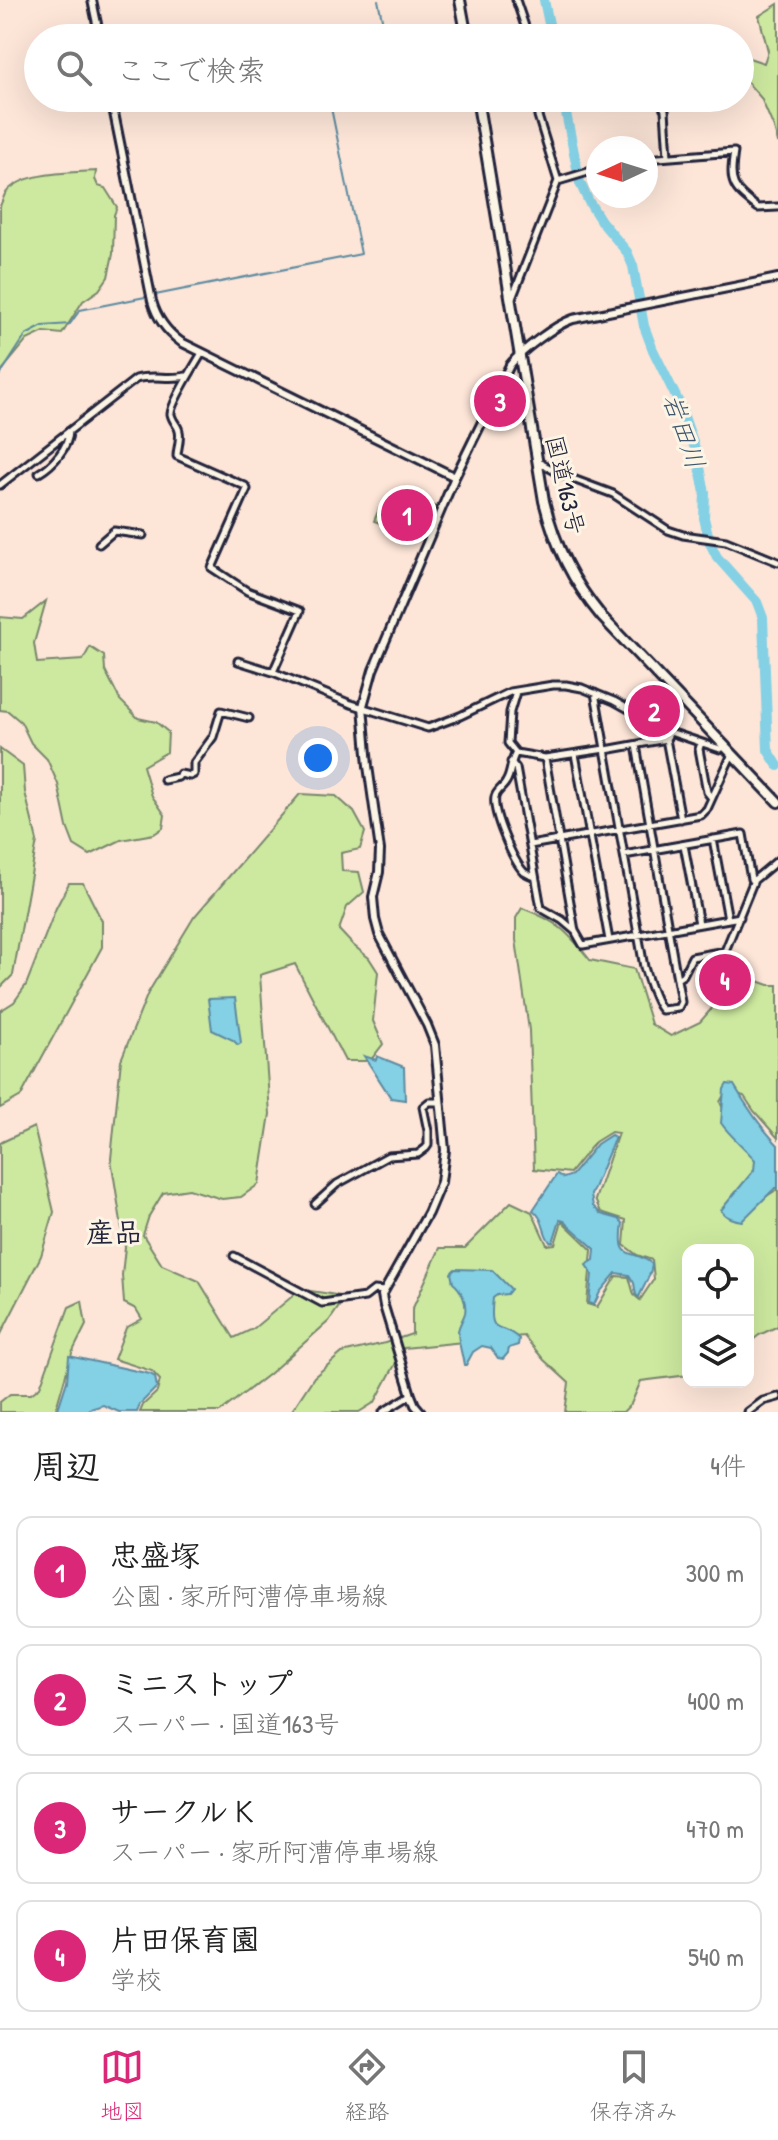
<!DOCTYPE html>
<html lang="ja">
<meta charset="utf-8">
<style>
body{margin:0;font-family:"Patrick Hand","Klee One",sans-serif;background:#f6f6f6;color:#222}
.controls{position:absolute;right:24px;bottom:24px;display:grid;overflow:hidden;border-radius:16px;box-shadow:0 8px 32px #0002}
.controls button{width:72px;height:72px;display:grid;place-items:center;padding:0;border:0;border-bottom:2px solid #e0e0e0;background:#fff;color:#222;font:40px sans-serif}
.compass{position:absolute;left:586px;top:136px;width:72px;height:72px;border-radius:50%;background:#fff;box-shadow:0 8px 32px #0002;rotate:266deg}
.you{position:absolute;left:318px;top:758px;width:28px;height:28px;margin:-20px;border:6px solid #fff;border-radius:50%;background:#1a73e8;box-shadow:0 0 0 12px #1a73e833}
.badge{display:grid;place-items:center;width:52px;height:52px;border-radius:50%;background:#db2777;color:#fff;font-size:26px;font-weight:700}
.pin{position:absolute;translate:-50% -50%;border:4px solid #fff;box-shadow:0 2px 8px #0006}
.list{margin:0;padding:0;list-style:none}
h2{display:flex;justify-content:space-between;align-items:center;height:104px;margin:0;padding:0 32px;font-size:34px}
h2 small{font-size:26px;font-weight:400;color:#767676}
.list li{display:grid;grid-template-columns:52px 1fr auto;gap:24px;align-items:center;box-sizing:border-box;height:112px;margin:0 16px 16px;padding:0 16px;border:2px solid #e0e0e0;border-radius:16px}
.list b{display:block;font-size:30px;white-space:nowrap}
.list p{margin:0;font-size:26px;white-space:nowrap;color:#767676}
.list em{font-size:26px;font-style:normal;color:#767676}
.icon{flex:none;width:44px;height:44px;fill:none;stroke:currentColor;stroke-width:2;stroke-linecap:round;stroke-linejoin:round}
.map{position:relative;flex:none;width:778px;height:1412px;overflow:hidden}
.search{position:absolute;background:#fff;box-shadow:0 8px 32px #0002;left:24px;right:24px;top:24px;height:88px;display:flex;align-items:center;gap:20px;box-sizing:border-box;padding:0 28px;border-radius:44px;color:#767676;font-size:30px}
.sheet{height:616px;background:#fff}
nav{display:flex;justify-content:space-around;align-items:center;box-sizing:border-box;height:112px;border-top:2px solid #e0e0e0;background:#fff;font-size:22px;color:#767676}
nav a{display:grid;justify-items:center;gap:4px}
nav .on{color:#db2777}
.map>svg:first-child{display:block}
.green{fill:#cde99f;stroke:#78866d;stroke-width:2}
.water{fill:#84d0e4;stroke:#5d8aa0;stroke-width:2}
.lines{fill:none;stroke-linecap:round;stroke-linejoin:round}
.stream{stroke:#5d8aa0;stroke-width:2}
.river{stroke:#84d0e4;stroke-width:10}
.street-casing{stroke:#22223b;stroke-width:11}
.secondary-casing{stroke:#22223b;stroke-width:12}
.highway-casing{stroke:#22223b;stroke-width:14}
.street{stroke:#fcf5e5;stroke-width:5}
.secondary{stroke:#fcf5e5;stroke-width:6}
.highway{stroke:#fcf5e5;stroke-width:8}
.labels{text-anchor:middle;stroke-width:6;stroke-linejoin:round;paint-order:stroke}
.street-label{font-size:24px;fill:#22223b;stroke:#fcf5e5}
.water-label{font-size:26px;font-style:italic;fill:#3f566e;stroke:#fcf5e5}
.quarter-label{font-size:28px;font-weight:bold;fill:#22223b;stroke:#fcf5e5}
</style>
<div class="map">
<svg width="778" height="1412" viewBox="0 0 778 1412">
<rect width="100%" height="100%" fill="#fde6d8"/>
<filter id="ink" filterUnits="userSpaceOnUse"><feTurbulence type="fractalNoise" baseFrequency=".0125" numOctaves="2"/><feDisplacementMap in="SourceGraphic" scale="16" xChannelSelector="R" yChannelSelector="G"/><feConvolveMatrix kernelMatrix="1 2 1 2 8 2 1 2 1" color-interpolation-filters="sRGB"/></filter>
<g filter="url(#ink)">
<path class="green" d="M778,4V143L774,128L761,98L740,74L749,58L764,63L768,51L759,16Z
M96,171L95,179L98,186L105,188L117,207L114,215L113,254L108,277L99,290L83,301L62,334L44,332L27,340L0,373V206C2,202 3,198 5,194C21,171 71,173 96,171Z
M405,488L413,491L416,500L440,508L426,540L374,521L379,509H398Z
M46,601L34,643L37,663L83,660L90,647L104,656L105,670L120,700L138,718L156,722L168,732L167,752L143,766L152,796L165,815L163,828L154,834L121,840L90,855L74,845L67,827L58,784L47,759L31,743L21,722L8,711L0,710V617L23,619Z
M0,749L23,766L25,792L37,841L13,975L0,988Z
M300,794L336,796L354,812L365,832L360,849L341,853L342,871L359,872L364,892L347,907L339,930L353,945L369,958L378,972L373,1021L383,1044L370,1061H345L295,964L260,975L270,1114L259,1184L241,1197L222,1199L189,1189L163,1193L149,1216L143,1235L162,1265L199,1281L234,1338L253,1329L301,1289C316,1293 330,1292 345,1298L329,1321L269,1374L220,1412H140L143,1405L157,1392L160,1380L152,1371L114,1359L126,1328L142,1319L136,1309L124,1303L122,1275L125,1247L111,1159L121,1060L148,993L194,917Z
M69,883H83L102,921V947L21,1096L0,1108V1011L14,1002L26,985L56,908Z
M522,908C557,921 567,931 590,960L634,969L651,1024L671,1036L700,1022L741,975L769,985H778V1138L754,1111L744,1096L735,1093H725L720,1102L732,1129L763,1162L733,1217L778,1189V1326L759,1335L748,1344V1250H688V1375L641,1381L631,1404L623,1412H565L569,1383L544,1360L524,1336L404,1348L375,1402L359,1412H291L314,1377L342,1353L385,1343L412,1334V1310L440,1248H465L511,1202L532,1212L547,1245L555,1244L562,1221L592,1250L587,1304L597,1307L616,1276L629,1277L634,1295L640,1300L654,1279L652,1260L637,1255L624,1245L626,1220L601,1212L595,1200L618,1133L611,1132L595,1142L570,1173L534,1169L529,1030L516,940V918Z
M34,1127L54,1212L41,1256L0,1336V1143Z
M82,1301L86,1325L72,1353L55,1412H0V1402L10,1394H31L40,1387L69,1307Z"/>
<path class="water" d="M235,998L241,1043L238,1045L233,1040L212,1030L208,999Z
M364,1056L376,1060L377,1056L404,1067L405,1100L391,1098Z
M727,1084L734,1085C747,1107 760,1127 778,1145V1188H775L742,1221C735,1220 724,1217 721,1210L754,1170L755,1160C745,1148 729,1135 721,1123L724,1089Z
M611,1135L615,1137L591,1195L593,1206L601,1214L619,1219L623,1223C617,1264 632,1247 652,1264C651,1277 644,1285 639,1297L636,1295L634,1283L629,1275L616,1273L600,1292L594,1305L589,1303L592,1274L586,1265L594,1260L595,1249L564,1221L560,1220L553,1242H550C542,1232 545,1219 533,1210L557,1174L564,1178L572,1175L597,1144Z
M455,1269L492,1270L511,1289L507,1294L497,1295L493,1298C488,1340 501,1320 519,1339L518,1345L509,1348L508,1353L503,1359L498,1358L491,1348L482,1346L473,1352L466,1365H464C462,1353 458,1343 458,1331C459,1324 463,1320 465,1313C467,1302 461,1289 453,1283L451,1273Z
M69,1356L150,1374L155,1377L157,1387L140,1404L137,1412H119L103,1405L90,1409L88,1412H57L67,1381Z"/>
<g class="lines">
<path class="stream" d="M378,0L386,38
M0,375L26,335L43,326L70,324L80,310L361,254L329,98"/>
<path class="river" d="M544,0L552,38
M563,98L580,183L589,202L601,221L627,252L633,266L644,326L653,350L680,405L698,457L705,493L704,518L710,543L717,557L757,602L763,618L768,750L778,766"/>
<g class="street-casing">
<path id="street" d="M516,0L529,38
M658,98L665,110L668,157
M646,159L734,152C729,184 732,188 758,208L778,207
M558,181L598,169
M511,301L558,181L538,116L536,98
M202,353C196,363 170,405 171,414C172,421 178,425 179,431C181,439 177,449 177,456L245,486L247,489L212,568L247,591L300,611L273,672
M538,462L565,476L613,494L668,530L683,535L726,541L778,562
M39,473C53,465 69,447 69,431
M0,485L136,379C152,374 169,380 186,376
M99,544L114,531L143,535
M238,661L273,672L351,704L428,728L460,716L510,692L553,685H566L582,688L614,701L670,732L720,749L725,747
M516,692L510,712L508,743L516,753L545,758L605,749
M595,693L644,967C647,977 655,1003 662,1010L678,1008L681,1002L636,745
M670,732L666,739L681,819
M701,743L699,749L707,792L711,797
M606,750L666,739
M516,753C510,761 512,773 506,782C503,788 497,790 495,797C492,812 513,861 524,872C527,874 532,876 535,877
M575,754L609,940
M545,758L575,931
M511,762L516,768L541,908L562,920L575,931L583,945L740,917
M164,780L178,777L180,774L190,776L194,774V763L213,737L221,711L249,718
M713,839L728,919
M530,845L701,815L707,809L732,754
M684,845L699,924
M624,855L743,834L751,879L753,882
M677,979L683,975L692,957L725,951L754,880L778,860
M315,1204L337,1184L388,1156L418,1154L426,1148L428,1145V1131L423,1107L429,1102H440
M234,1256L322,1303L365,1297L374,1290L384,1291
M383,1412L411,1395
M748,1412L763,1401L778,1397"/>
</g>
<g class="secondary-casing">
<path id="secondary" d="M92,0L100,38
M111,98L152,301C157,319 166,331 181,342L455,477
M421,1412L415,1405L411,1395L384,1306L382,1295L428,1213L441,1182L445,1150L435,1045L427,1025L379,934L375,919L373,897L379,872L380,850L368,766L363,706L373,670L455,477L510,365C521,351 555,325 573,319L778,278"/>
</g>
<g class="highway-casing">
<path id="highway" d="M460,0L467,38
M477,98L544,501C555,546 573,582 602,617L778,802"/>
</g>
<use href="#street" class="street"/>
<use href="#secondary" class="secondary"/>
<use href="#highway" class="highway"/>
</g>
</g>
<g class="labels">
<g class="street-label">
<text transform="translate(565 485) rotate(77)" y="8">国道163号</text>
</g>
<g class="water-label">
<text transform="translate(684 431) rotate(71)" y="9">岩田川</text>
</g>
<g class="quarter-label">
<text x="114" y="1242">産品</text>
</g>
</g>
</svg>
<div class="controls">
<button><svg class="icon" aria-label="locate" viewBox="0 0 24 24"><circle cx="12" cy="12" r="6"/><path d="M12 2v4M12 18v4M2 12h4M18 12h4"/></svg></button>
<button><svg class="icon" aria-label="layers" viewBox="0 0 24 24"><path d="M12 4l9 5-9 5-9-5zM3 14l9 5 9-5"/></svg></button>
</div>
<svg class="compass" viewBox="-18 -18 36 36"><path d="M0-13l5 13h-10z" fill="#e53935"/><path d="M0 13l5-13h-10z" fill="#767676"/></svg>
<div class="you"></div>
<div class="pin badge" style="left:407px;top:515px">1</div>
<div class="pin badge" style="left:654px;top:711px">2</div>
<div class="pin badge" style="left:500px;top:401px">3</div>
<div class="pin badge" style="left:725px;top:980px">4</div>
<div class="search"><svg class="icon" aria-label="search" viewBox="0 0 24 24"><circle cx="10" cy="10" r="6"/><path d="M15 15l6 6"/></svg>ここで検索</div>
</div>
<section class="sheet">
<h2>周辺<small>4件</small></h2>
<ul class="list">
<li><span class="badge">1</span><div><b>忠盛塚</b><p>公園 · 家所阿漕停車場線</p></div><em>300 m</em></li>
<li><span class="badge">2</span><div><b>ミニストップ</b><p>スーパー · 国道163号</p></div><em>400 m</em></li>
<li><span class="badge">3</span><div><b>サークルＫ</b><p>スーパー · 家所阿漕停車場線</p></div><em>470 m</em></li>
<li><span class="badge">4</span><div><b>片田保育園</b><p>学校</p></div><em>540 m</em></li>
</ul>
</section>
<nav>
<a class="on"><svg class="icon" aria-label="map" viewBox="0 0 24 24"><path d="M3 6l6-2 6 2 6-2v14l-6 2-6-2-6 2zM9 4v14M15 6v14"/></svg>地図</a>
<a><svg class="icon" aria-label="directions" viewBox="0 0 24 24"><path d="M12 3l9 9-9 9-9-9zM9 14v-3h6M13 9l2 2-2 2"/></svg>経路</a>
<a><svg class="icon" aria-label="saved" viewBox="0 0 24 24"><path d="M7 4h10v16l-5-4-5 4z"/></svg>保存済み</a>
</nav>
